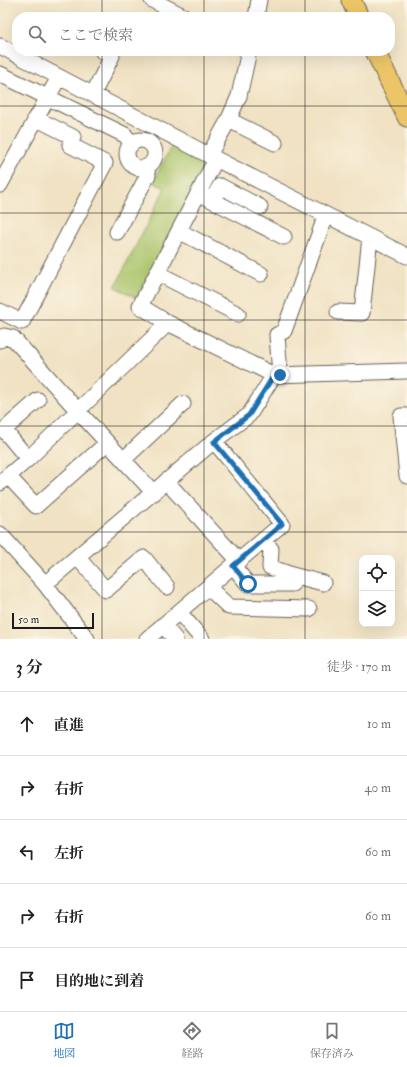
<!DOCTYPE html>
<html lang="ja">
<meta charset="utf-8">
<style>
body{margin:0;font-family:"IM FELL Double Pica","Noto Serif JP",serif;background:#f2f2f2;color:#222}
.controls{position:absolute;right:12px;bottom:12px;display:grid;overflow:hidden;border-radius:8px;box-shadow:0 4px 16px #0002}
.controls button{width:36px;height:36px;display:grid;place-items:center;padding:0;border:0;border-bottom:1px solid #e0e0e0;background:#fff;color:#222;font:20px sans-serif}
.scale{position:absolute;left:12px;bottom:10px;width:82px;box-sizing:border-box;padding-left:4px;border:2px solid #1c1c1c;border-top:0;font-size:11px;line-height:14px;white-space:nowrap;color:#1c1c1c;-webkit-text-stroke:3px #fcf5e5;paint-order:stroke}
.stop{position:absolute;width:12px;height:12px;margin:-9px;border:3px solid #1f6fb2;border-radius:50%;background:#fff}
.stop.end{background:#1f6fb2;border-color:#fff;box-shadow:0 1px 4px #0008}
.list{margin:0;padding:0;list-style:none}
h2{display:flex;justify-content:space-between;align-items:center;height:52px;margin:0;padding:0 16px;font-size:17px}
h2 small{font-size:13px;font-weight:400;color:#767676}
.list li{display:grid;grid-template-columns:26px 1fr auto;gap:12px;align-items:center;box-sizing:border-box;height:64px;padding:0 16px;border-top:1px solid #e0e0e0}
.list b{display:block;font-size:15px;white-space:nowrap}
.list em{font-size:13px;font-style:normal;color:#767676}
.icon{flex:none;width:22px;height:22px;fill:none;stroke:currentColor;stroke-width:2;stroke-linecap:round;stroke-linejoin:round}
.map{position:relative;flex:none;width:407px;height:639px;overflow:hidden}
.search{position:absolute;background:#fff;box-shadow:0 4px 16px #0002;left:12px;right:12px;top:12px;height:44px;display:flex;align-items:center;gap:10px;box-sizing:border-box;padding:0 14px;border-radius:16px;color:#767676;font-size:15px}
.sheet{height:372px;background:#fff}
nav{display:flex;justify-content:space-around;align-items:center;box-sizing:border-box;height:56px;border-top:1px solid #e0e0e0;background:#fff;font-size:11px;color:#767676}
nav a{display:grid;justify-items:center;gap:2px}
nav .on{color:#1f6fb2}
.map>svg:first-child{display:block}
.green{fill:#aac46a;stroke:#637043}
.lines{fill:none;stroke-linecap:round;stroke-linejoin:round}
.minor-casing{stroke:#666156;stroke-width:17}
.major-casing{stroke:#666156;stroke-width:21}
.minor{stroke:#fff;stroke-width:15}
.major{stroke:#edc569;stroke-width:19}
.route{stroke:#1f6fb2;stroke-width:5}
.grid{fill:none;stroke:#1c1c1c;stroke-width:1;stroke-opacity:0.55}
</style>
<div class="map">
<svg width="407" height="639" viewBox="0 0 407 639">
<rect width="100%" height="100%" fill="#fcf5e5"/>
<filter id="ink" filterUnits="userSpaceOnUse"><feTurbulence type="fractalNoise" baseFrequency=".025" numOctaves="2"/><feDisplacementMap in="SourceGraphic" scale="8" xChannelSelector="R" yChannelSelector="G"/><feConvolveMatrix kernelMatrix="1 2 1 2 8 2 1 2 1" color-interpolation-filters="sRGB"/></filter>
<filter id="wash" filterUnits="userSpaceOnUse"><feTurbulence type="fractalNoise" baseFrequency=".012" numOctaves="4" result="noise"/><feDisplacementMap in="SourceGraphic" scale="16" xChannelSelector="R" yChannelSelector="G"/><feGaussianBlur stdDeviation="0.9" result="paint"/><feColorMatrix in="noise" values="0 0 0 0 0 0 0 0 0 0 0 0 0 0 0 0 0 1.4 0 .05"/><feComposite in="paint" operator="in"/></filter>
<g filter="url(#wash)">
<rect width="100%" height="100%" fill="#f0e2c3"/>
<path class="green" d="M172,145L207,163L137,298L115,287L165,188L153,182Z"/>
</g>
<g filter="url(#ink)">
<g class="lines">
<g class="minor-casing">
<path id="minor" d="M152,0L185,17
M256,17L259,0
M0,46L216,159L407,256
M0,74L125,135L132,144
M93,94L112,56L103,52
M229,120L275,143
M127 154a14 14 0 1 1 28 0a14 14 0 1 1-28 0Z
M209,155L228,121L239,96L249,51
M216,159L140,306L168,323L274,375L407,371
M0,185L59,77
M198,193L284,237
M212,200L220,186L260,207
M179,231L261,274
M117,232L148,175L146,167
M157,273L238,314
M0,311L22,322L105,163L70,145L73,137L35,118
M338,312L362,313L370,237
M0,340L4,336L13,338L78,411L154,493
M280,375L277,335L284,331L326,215
M407,416H401L407,476
M28,459L4,430L38,400
M123,460L183,404
M8,476L36,506L107,443
M166,481L239,561
M0,483L28,459L168,323
M0,534L45,584L87,639
M77,557L106,590L144,558L167,587
M233,566L248,584H292V575L270,567L271,549L263,541
M292,575L323,583
M45,584L214,441L249,415L274,375
M208,587L229,607L309,609
M179,612L202,639
M163,625L175,639
M147,639L282,524L214,441"/>
</g>
<g class="major-casing">
<path id="major" d="M351,0L359,17
M375,51L407,117"/>
</g>
<use href="#minor" class="minor"/>
<use href="#major" class="major"/>
</g>
</g>
<g class="lines" filter="url(#ink)">
<path class="route" d="M248,584L233,566L282,524L214,442L249,415L274,375H280"/>
</g>
<path class="grid" d="M102,0V17M204,0V17M305,0V17M102,51V639M204,51V639M305,51V639M0,106H407M0,213H407M0,320H407M0,426H407M0,532H407"/>
</svg>
<div class="controls">
<button><svg class="icon" aria-label="locate" viewBox="0 0 24 24"><circle cx="12" cy="12" r="6"/><path d="M12 2v4M12 18v4M2 12h4M18 12h4"/></svg></button>
<button><svg class="icon" aria-label="layers" viewBox="0 0 24 24"><path d="M12 4l9 5-9 5-9-5zM3 14l9 5 9-5"/></svg></button>
</div>
<div class="scale">50 m</div>
<div class="stop" style="left:248px;top:584px"></div>
<div class="stop end" style="left:280px;top:375px"></div>
<div class="search"><svg class="icon" aria-label="search" viewBox="0 0 24 24"><circle cx="10" cy="10" r="6"/><path d="M15 15l6 6"/></svg>ここで検索</div>
</div>
<section class="sheet">
<h2>3 分<small>徒歩 · 170 m</small></h2>
<ul class="list">
<li><svg class="icon" aria-label="ahead" viewBox="0 0 24 24"><path d="M12 20V5M6 11l6-6 6 6"/></svg><div><b>直進</b></div><em>10 m</em></li>
<li><svg class="icon" aria-label="right" viewBox="0 0 24 24"><path d="M7 20v-9h11M14 6l5 5-5 5"/></svg><div><b>右折</b></div><em>40 m</em></li>
<li><svg class="icon" aria-label="left" viewBox="0 0 24 24"><path d="M17 20v-9H6M10 6l-5 5 5 5"/></svg><div><b>左折</b></div><em>60 m</em></li>
<li><svg class="icon" aria-label="right" viewBox="0 0 24 24"><path d="M7 20v-9h11M14 6l5 5-5 5"/></svg><div><b>右折</b></div><em>60 m</em></li>
<li><svg class="icon" aria-label="arrive" viewBox="0 0 24 24"><path d="M6 21V4h12l-3 4 3 4H6"/></svg><div><b>目的地に到着</b></div></li>
</ul>
</section>
<nav>
<a class="on"><svg class="icon" aria-label="map" viewBox="0 0 24 24"><path d="M3 6l6-2 6 2 6-2v14l-6 2-6-2-6 2zM9 4v14M15 6v14"/></svg>地図</a>
<a><svg class="icon" aria-label="directions" viewBox="0 0 24 24"><path d="M12 3l9 9-9 9-9-9zM9 14v-3h6M13 9l2 2-2 2"/></svg>経路</a>
<a><svg class="icon" aria-label="saved" viewBox="0 0 24 24"><path d="M7 4h10v16l-5-4-5 4z"/></svg>保存済み</a>
</nav>
